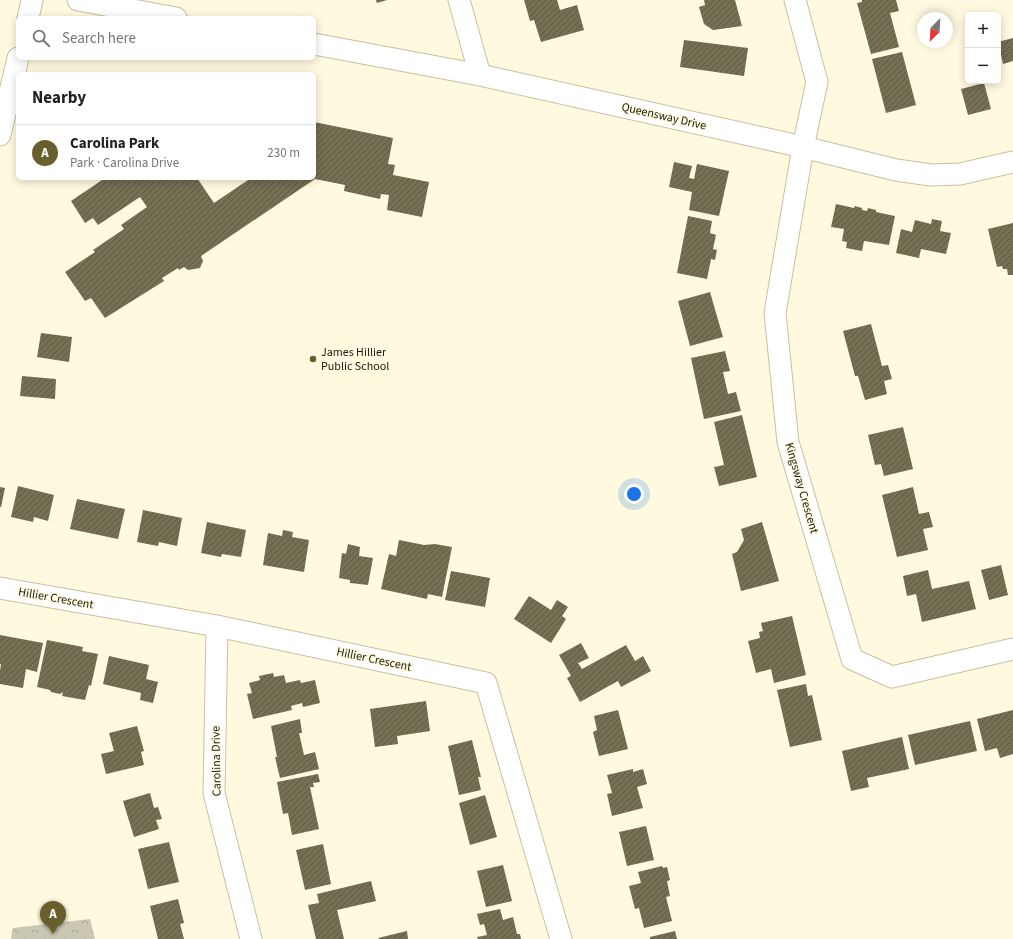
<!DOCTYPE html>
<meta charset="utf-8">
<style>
body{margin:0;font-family:"Source Sans 3",sans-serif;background:#f2f2f2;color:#222}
.controls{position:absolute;right:12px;top:12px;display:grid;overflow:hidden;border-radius:6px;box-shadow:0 2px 10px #0003}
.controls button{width:36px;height:36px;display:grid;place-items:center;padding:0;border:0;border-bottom:1px solid #e0e0e0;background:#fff;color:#222;font:20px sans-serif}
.compass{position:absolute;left:917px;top:12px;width:36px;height:36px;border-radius:50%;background:#fff;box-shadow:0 2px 10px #0003;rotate:204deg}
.you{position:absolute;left:634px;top:494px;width:14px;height:14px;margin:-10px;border:3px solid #fff;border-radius:50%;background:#1a73e8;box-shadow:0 0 0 6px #1a73e833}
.badge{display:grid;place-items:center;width:26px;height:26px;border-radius:50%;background:#695f2c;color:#fff;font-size:13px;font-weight:700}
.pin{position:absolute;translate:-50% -33px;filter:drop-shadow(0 1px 2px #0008)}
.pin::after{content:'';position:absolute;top:21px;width:14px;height:12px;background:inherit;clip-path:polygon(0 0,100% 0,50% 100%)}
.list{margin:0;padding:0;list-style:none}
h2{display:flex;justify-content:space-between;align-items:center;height:52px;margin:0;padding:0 16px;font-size:17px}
h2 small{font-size:13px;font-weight:400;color:#767676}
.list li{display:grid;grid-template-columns:26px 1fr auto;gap:12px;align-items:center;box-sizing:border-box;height:56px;padding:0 16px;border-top:1px solid #e0e0e0}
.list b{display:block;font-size:15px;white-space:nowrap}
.list p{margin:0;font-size:13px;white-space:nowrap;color:#767676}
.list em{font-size:13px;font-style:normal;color:#767676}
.icon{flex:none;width:22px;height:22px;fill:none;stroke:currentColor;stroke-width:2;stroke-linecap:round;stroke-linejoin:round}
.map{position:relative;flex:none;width:1013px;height:939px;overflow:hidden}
.search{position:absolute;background:#fff;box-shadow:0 2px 10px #0003;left:16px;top:16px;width:300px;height:44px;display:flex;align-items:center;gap:10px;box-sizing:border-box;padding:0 14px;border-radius:6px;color:#767676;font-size:15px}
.panel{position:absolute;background:#fff;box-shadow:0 2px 10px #0003;left:16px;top:72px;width:300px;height:108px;border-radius:6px}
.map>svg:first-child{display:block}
.park{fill:url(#park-crowns)}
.building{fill:url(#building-hatch)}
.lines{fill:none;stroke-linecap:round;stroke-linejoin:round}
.street-casing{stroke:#c7c1a2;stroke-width:23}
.street{stroke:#fff;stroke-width:21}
.poi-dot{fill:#695f2c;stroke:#fef9df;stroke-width:1.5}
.labels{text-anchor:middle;stroke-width:3;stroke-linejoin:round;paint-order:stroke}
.street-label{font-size:12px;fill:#1c1a0e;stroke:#fef9df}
.poi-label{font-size:12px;fill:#1c1a0e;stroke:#fef9df;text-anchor:start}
</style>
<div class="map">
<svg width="1013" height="939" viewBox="0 0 1013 939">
<defs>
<pattern id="park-crowns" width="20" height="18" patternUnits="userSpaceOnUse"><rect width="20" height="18" fill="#cac7b3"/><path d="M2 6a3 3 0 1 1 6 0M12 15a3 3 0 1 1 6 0" fill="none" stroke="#adaa99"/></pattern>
<pattern id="building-hatch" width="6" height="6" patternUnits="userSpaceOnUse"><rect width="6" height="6" fill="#756f53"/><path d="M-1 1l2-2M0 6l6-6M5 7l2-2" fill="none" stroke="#5f5a43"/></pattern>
</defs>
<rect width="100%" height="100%" fill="#fef9df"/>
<path class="park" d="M90,919L95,939H11L13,928Z"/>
<path class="building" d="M376,0H387L377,3Z
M524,0H557L560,10L577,5L584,30L541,42L534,20L530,21Z
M704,0H735L742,26L713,30L704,24L699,7L705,5Z
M862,0H896L899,11L890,13L899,47L871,54L857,3L862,2Z
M1013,38V61L1003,64L998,42Z
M684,40L748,48L744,76L680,67Z
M902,52L916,105L886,113L872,59Z
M984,83L991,109L968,115L961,89Z
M314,122L393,138L388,164L395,165L393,175L429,182L422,217L387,210L389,195L381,194L380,199L344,191L345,185L315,179L201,256L203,261L200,268L188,270L184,267L179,270L178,268L162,278L164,281L105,318L91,298L85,301L65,272L95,252L93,250L124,229L121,225L147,207L140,197L98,225L93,218L85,223L71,201L105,178H197L214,203L251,178H314Z
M674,162L692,166L689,178L694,179L697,164L729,171L719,216L689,210L692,192L669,187Z
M836,204L854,208L855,206L862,208V210L867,211L868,208L876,210V212L895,216L889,245L864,241L862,251L846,248L847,242L842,241L844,229L831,227Z
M688,216L712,221L710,233L716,235L713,249L717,250L715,260L711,259L707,279L677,273Z
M932,219L942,221L940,231L951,233L946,254L921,249L919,258L896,253L901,229L912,232L915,220L931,224Z
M1013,223V275H1008L1007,269H1003L1002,266L997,267L988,229Z
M710,292L723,337L690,346L678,301Z
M871,324L882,366L888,365L892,379L884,381L887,394L865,400L858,376H855L843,331Z
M41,333L72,337L69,362L37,357Z
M725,351L730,371L723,372L728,394L736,392L741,411L704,419L691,358Z
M22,376L56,379L55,399L20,396Z
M742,415L757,477L719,486L714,467L724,465L714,422Z
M903,427L913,469L884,476L881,464L875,465L868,435Z
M18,486L54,495L48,521L34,517L33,522L11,517Z
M0,487L5,488L1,507H0Z
M913,487L919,514L929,512L933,527L923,529L928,550L897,557L882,495Z
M77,499L125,509L118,539L70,529Z
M143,510L182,518L177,546L159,542L158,546L137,542Z
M207,522L246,530L241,557L222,554L221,557L201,553Z
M762,522L779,581L741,591L732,554L737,552L744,540L741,529Z
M283,530L293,532L292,537L309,540L304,572L263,565L268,533L282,536Z
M399,540L424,545L435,544L452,547L442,597L428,594L427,599L381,589L389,554L396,556Z
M348,544L360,547L359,556L373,558L368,585L350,583V580L339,578L342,553L346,554Z
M1001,565L1008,595L989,600L981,570Z
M928,570L932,589L969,581L976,609L922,622L916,594L907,596L903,576Z
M451,571L490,578L485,607L445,600Z
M529,596L551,610L557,600L568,607L562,616L566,619L551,643L514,619Z
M792,616L806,675L774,683L771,669L756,673L748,641L760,638L759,632L763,631L761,623Z
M0,635L43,643L37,672L26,669L23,688L0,684V671L1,664H0Z
M47,640L83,647L82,651L98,654L91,686L89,685L85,700L62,696L63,692L60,694L51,692L50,690L37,687Z
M581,643L589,658L578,663L582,669L626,645L635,661L643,656L651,671L621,687L618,681L580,702L567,678L571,676L559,655Z
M109,656L149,665L146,679L158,682L153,703L140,700L141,693L103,684Z
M273,673L274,677L284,675L286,683L300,680L301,683L315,680L320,703L303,707L302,703L291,706L292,710L253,719L247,694L252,693L249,683L260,680L259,676Z
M806,684L808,696L812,695L822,740L790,747L777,690Z
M426,701L430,731L397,736L398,744L375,747L370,709Z
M618,710L628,749L599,756L593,732L597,730L594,716Z
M1013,710V754L1000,758L997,748L985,751L977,719Z
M300,719L302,733H299L304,755L315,752L319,769L280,778L275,757H277L271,726Z
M970,721L977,751L915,765L908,735Z
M137,726L144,751L141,752L144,765L106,774L101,754L114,751L109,733Z
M902,737L909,769L867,778L869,787L851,791L842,751Z
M472,740L481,777H478L481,790L459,795L448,746Z
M633,769V772L643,769L647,784L637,787L643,808L612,816L607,794L612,793L607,775Z
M318,774L320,782L313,783L314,787H310L319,829L292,835L288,813L283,814L277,782Z
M150,793L154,808L158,807L162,819L156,820L159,829L134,837L123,801Z
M485,795L497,837L470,845L459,803Z
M646,826L654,860L627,866L619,832Z
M169,842L179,882L148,889L138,849Z
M323,844L331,884L305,890L296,850Z
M503,865L512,901L486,907L477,871Z
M662,866L663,868L667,867L670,880L667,881L670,896L666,897L672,921L644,928L639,908L635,909L629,886L641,883L638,872Z
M371,881L376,901L337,910L344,939H316L308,905L319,903L317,894Z
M178,899L184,923L180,924L184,939H158L150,906Z
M500,909L503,920L513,917L517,934H520L521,939H478L477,937L487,935L484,924L480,925L477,914Z
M407,931L408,939H379L378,938Z
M675,931L677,939H650V937Z"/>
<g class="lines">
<g class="street-casing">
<path id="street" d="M78,0L176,18
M459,0L480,75
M795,0L817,82L803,147L775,313L788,442L852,659L892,677L1013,649
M28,18L32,0
M314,44L480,75L803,147L896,170L931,175L960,174L1013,162
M0,135L18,58
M0,588L217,626L486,683L561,939
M217,626L214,793L251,939"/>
</g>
<use href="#street" class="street"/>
</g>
<circle class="poi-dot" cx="313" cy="359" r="4"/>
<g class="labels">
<g class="street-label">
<text transform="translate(664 116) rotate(13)" y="4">Queensway Drive</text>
<text transform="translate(802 488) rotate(74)" y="4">Kingsway Crescent</text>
<text transform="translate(56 598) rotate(10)" y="4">Hillier Crescent</text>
<text transform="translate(374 659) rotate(12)" y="4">Hillier Crescent</text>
<text transform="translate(216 761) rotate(-91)" y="4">Carolina Drive</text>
</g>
<g class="poi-label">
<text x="321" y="356">James Hillier<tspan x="321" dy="14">Public School</tspan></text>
</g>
</g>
</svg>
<div class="controls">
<button>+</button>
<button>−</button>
</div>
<svg class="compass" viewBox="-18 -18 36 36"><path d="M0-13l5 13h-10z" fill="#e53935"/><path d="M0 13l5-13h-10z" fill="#767676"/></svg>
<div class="you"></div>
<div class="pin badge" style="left:53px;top:934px">A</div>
<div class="search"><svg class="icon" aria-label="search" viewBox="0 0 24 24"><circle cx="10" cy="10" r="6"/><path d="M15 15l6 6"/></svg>Search here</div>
<section class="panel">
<h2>Nearby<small></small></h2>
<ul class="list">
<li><span class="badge">A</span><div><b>Carolina Park</b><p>Park · Carolina Drive</p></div><em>230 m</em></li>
</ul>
</section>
</div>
